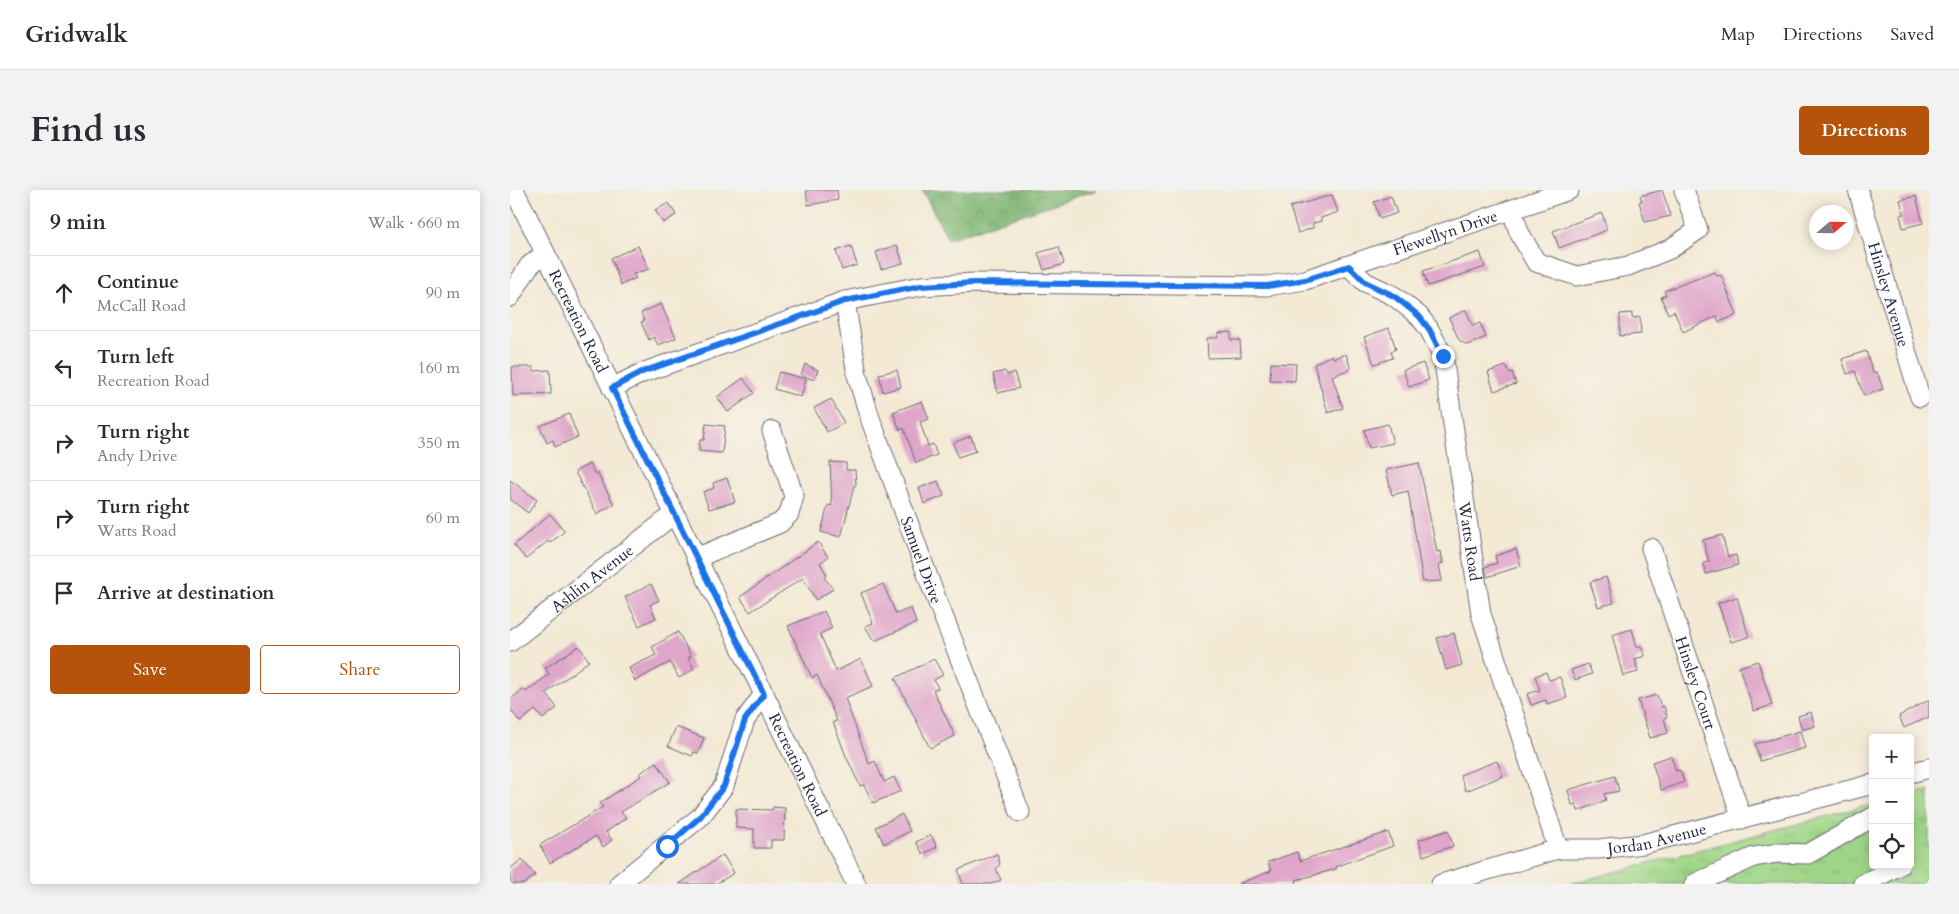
<!DOCTYPE html>
<meta charset="utf-8">
<style>
body{margin:0;font-family:Cardo,serif;background:#f2f2f3;color:#2b2b33}
.controls{position:absolute;right:15px;bottom:15px;display:grid;overflow:hidden;border-radius:5px;box-shadow:0 2px 12px #0003}
.controls button{width:45px;height:45px;display:grid;place-items:center;padding:0;border:0;border-bottom:1px solid #e1e1e2;background:#fff;color:#2b2b33;font:25px sans-serif}
.compass{position:absolute;left:1299px;top:15px;width:45px;height:45px;border-radius:50%;background:#fff;box-shadow:0 2px 12px #0003;rotate:70deg}
.stop{position:absolute;width:15px;height:15px;margin:-11px;border:4px solid #1a73e8;border-radius:50%;background:#fff}
.stop.end{background:#1a73e8;border-color:#fff;box-shadow:0 1px 5px #0008}
.list{margin:0;padding:0;list-style:none}
h2{display:flex;justify-content:space-between;align-items:center;height:65px;margin:0;padding:0 20px;font-size:21px}
h2 small{font-size:16px;font-weight:400;color:#7c7c81}
.list li{display:grid;grid-template-columns:32px 1fr auto;gap:15px;align-items:center;box-sizing:border-box;height:75px;padding:0 20px;border-top:1px solid #e1e1e2}
.list b{display:block;font-size:19px;white-space:nowrap}
.list p{margin:0;font-size:16px;white-space:nowrap;color:#7c7c81}
.list em{font-size:16px;font-style:normal;color:#7c7c81}
.actions{display:flex;gap:10px;padding:15px 20px}
.actions a{flex:1;padding:11px 0;border:1px solid #b45309;border-radius:5px;text-align:center;font-size:18px;color:#b45309}
.actions .main{background:#b45309;color:#fff}
.icon{flex:none;width:28px;height:28px;fill:none;stroke:currentColor;stroke-width:2;stroke-linecap:round;stroke-linejoin:round}
.map{position:relative;flex:none;width:1419px;height:694px;overflow:hidden;border-radius:5px}
header{display:flex;align-items:center;gap:30px;box-sizing:border-box;height:70px;padding:0 25px;background:#fff;border-bottom:1px solid #e1e1e2}
header strong{font-size:24px}
nav{display:flex;gap:28px;margin-inline-start:auto;font-size:18px}
.intro{display:flex;align-items:center;justify-content:space-between;box-sizing:border-box;height:120px;padding:0 30px}
h1{margin:0;font-size:35px}
.button{padding:12px 22px;border-radius:5px;background:#b45309;color:#fff;font-size:18px;font-weight:700}
main{display:flex;gap:30px;padding:0 30px}
aside{flex:1;background:#fff;border-radius:5px;box-shadow:0 2px 12px #0003}
.map>svg:first-child{display:block}
.grass{fill:url(#grass-tufts);stroke:#607c60}
.forest{fill:url(#forest-crowns);stroke:#506c57}
.building{fill:#dfa6ca}
.lines{fill:none;stroke-linecap:round;stroke-linejoin:round}
.minor-casing{stroke:#6b6871;stroke-width:21}
.minor{stroke:#fff;stroke-width:19}
.route{stroke:#1a73e8;stroke-width:6}
.labels{text-anchor:middle;stroke-width:4;stroke-linejoin:round;paint-order:stroke}
.street-label{font-size:16px;fill:#22223b;stroke:#f7f3e8}
</style>
<header>
<strong>Gridwalk</strong>
<nav><a>Map</a><a>Directions</a><a>Saved</a></nav>
</header>
<div class="intro"><h1>Find us</h1><a class="button">Directions</a></div>
<main>
<aside>
<h2>9 min<small>Walk · 660 m</small></h2>
<ul class="list">
<li><svg class="icon" aria-label="ahead" viewBox="0 0 24 24"><path d="M12 20V5M6 11l6-6 6 6"/></svg><div><b>Continue</b><p>McCall Road</p></div><em>90 m</em></li>
<li><svg class="icon" aria-label="left" viewBox="0 0 24 24"><path d="M17 20v-9H6M10 6l-5 5 5 5"/></svg><div><b>Turn left</b><p>Recreation Road</p></div><em>160 m</em></li>
<li><svg class="icon" aria-label="right" viewBox="0 0 24 24"><path d="M7 20v-9h11M14 6l5 5-5 5"/></svg><div><b>Turn right</b><p>Andy Drive</p></div><em>350 m</em></li>
<li><svg class="icon" aria-label="right" viewBox="0 0 24 24"><path d="M7 20v-9h11M14 6l5 5-5 5"/></svg><div><b>Turn right</b><p>Watts Road</p></div><em>60 m</em></li>
<li><svg class="icon" aria-label="arrive" viewBox="0 0 24 24"><path d="M6 21V4h12l-3 4 3 4H6"/></svg><div><b>Arrive at destination</b></div></li>
</ul>
<div class="actions"><a class="main">Save</a><a>Share</a></div>
</aside>
<div class="map">
<svg width="1419" height="694" viewBox="0 0 1419 694">
<defs>
<pattern id="grass-tufts" width="24" height="20" patternUnits="userSpaceOnUse" patternTransform="scale(1.25)"><rect width="24" height="20" fill="#9ed586"/><path d="M3 7l-1-3M5 7V3M7 7l1-3M15 17l-1-3M17 17v-4M19 17l1-3" fill="none" stroke="#88b775"/></pattern>
<pattern id="forest-crowns" width="20" height="18" patternUnits="userSpaceOnUse" patternTransform="scale(1.25)"><rect width="20" height="18" fill="#7eb673"/><path d="M2 6a3 3 0 1 1 6 0M12 15a3 3 0 1 1 6 0" fill="none" stroke="#679460"/></pattern>
</defs>
<rect width="100%" height="100%" fill="#f7f3e8"/>
<filter id="ink" filterUnits="userSpaceOnUse"><feTurbulence type="fractalNoise" baseFrequency=".02" numOctaves="2"/><feDisplacementMap in="SourceGraphic" scale="10" xChannelSelector="R" yChannelSelector="G"/><feConvolveMatrix kernelMatrix="1 2 1 2 8 2 1 2 1" color-interpolation-filters="sRGB"/></filter>
<filter id="wash" filterUnits="userSpaceOnUse"><feTurbulence type="fractalNoise" baseFrequency=".0096" numOctaves="4" result="noise"/><feDisplacementMap in="SourceGraphic" scale="20" xChannelSelector="R" yChannelSelector="G"/><feGaussianBlur stdDeviation="1.12" result="paint"/><feColorMatrix in="noise" values="0 0 0 0 0 0 0 0 0 0 0 0 0 0 0 0 0 1.4 0 .05"/><feComposite in="paint" operator="in"/></filter>
<g filter="url(#wash)">
<rect width="100%" height="100%" fill="#f3e9d4"/>
<path class="grass" d="M1419,600V694H1059L1363,614V675H1400V605Z"/>
<path class="forest" d="M412,0H587L438,49Z"/>
<g id="blocks">
<path class="building" d="M296,0H327L328,10L298,15Z
M1152,0L1161,26L1135,32L1129,12L1132,11L1130,6Z
M822,5L828,22L811,28V31L803,33V38L788,43L780,17Z
M881,6L887,23L870,29L864,12Z
M1406,6L1413,33L1393,38L1390,25L1394,24L1390,10Z
M159,13L166,25L153,33L145,20Z
M1092,23L1097,40L1049,58L1043,41Z
M387,55L393,73L371,79L366,62Z
M128,56L139,79L123,84L126,88L111,95L101,68Z
M341,56L347,75L332,80L326,61Z
M549,57L554,74L534,80L528,63Z
M970,62L975,77L918,96L913,81Z
M1205,82L1207,86L1211,85L1227,125L1209,132L1207,126L1173,142L1164,121L1158,124L1151,107L1156,105L1154,101Z
M151,114L166,148L148,155L144,147L139,150L131,132L134,131L131,123Z
M956,120L963,136L970,133L976,147L957,155L949,150L939,128Z
M1122,123V128L1130,127L1131,144L1110,146V124Z
M879,138L886,159L881,161L883,168L864,174L854,147Z
M721,142V150H730L731,167L698,168L697,148H708V143Z
M1356,161L1363,183L1367,182L1373,199L1354,206L1345,181L1337,184L1332,169Z
M836,164L841,179L822,186L833,218L818,223L804,174L822,165L823,168Z
M761,173L786,174L785,191L760,190Z
M913,173L919,190L899,197L893,180Z
M295,174L308,180L304,190L291,185Z
M996,176L999,183L1002,182L1006,194L984,201L978,182Z
M2,177H23V181L40,180L41,204L3,206Z
M387,180L391,197L373,202L369,184Z
M495,181L497,185L504,182L509,198L488,203L483,184Z
M269,182L296,189L291,207L264,199Z
M233,188L244,203L218,222L207,207Z
M321,209L334,233L317,242L304,218Z
M412,211L419,229L410,232L418,256L423,254L427,265L406,273L394,238L390,240L383,222Z
M59,224L68,247L45,257L43,250L37,253L30,236Z
M196,234L215,236L212,263L189,261L190,250H194Z
M878,234L883,253L859,258L854,240Z
M461,246L466,261L448,267L443,253Z
M320,272L336,273V280H345L346,295L344,296L331,347L311,342L318,315L322,316Z
M909,273L927,362L931,361L933,373L929,374L932,391L913,392L898,301L882,305L876,280Z
M79,274L85,284L87,283L104,314L87,324L65,282Z
M217,288L225,312L199,319L193,302L204,298L203,293Z
M0,290L27,310L18,323L0,309Z
M428,291L434,306L414,314L409,298Z
M40,324L55,341L40,353L38,351L16,369L4,355Z
M1212,345L1218,367L1226,365L1228,375L1196,384L1193,373L1199,372L1193,350Z
M308,352L318,367L310,373L317,385L314,387L323,399L306,410L293,388L240,422L230,407Z
M1006,359L1011,376L977,387L975,377L987,373L985,366Z
M1096,387L1104,413L1088,417L1080,392Z
M141,394L149,410L140,415L146,428L129,436L115,407Z
M373,394L386,424L401,418L406,433L364,451L355,436L363,433L351,403Z
M1227,407L1239,447L1221,452L1208,413Z
M314,421L322,438L310,444L326,481L351,469L363,496L335,508L359,574L365,571L374,592L384,587L391,601L363,613L354,595L350,596L336,566L323,532L327,531L307,485L302,488L278,436Z
M1122,439L1127,457L1131,456L1135,466L1125,469L1128,482L1113,486L1102,445Z
M168,442L181,466L178,468L184,479L169,488L160,472L125,491L119,478L146,465L142,457Z
M944,443L952,475L936,480L927,448Z
M69,456L79,471L36,503L47,518L33,529L25,520L10,532L0,519V510L13,499L16,502L39,484L35,478Z
M424,469L433,485L424,490L428,498L423,500L445,546L420,558L385,488Z
M1248,471L1262,515L1244,521L1229,477Z
M1078,474L1082,484L1065,490L1061,480Z
M1036,482L1039,490L1050,487L1057,508L1037,514L1036,510L1021,515L1017,504L1030,500L1025,486Z
M1147,505L1151,517L1154,516L1157,527L1154,528L1158,543L1140,548L1128,510Z
M1419,510V527L1394,538L1389,526Z
M1301,522L1305,536L1292,540L1288,526Z
M166,537L194,548L188,563L184,562L182,566L158,556Z
M1290,541L1295,558L1250,571L1245,554Z
M1161,566L1166,581L1170,580L1174,592L1151,600L1142,572Z
M987,571L993,586L956,601L950,585Z
M146,572L160,592L111,622L116,628L96,642L102,650L93,657L86,646L40,673L30,655L93,617L90,613L131,586L129,584Z
M1105,586L1109,601L1094,604L1096,610L1068,621L1066,614L1062,615L1058,600Z
M263,617L275,618L274,650H261V658H244V639L226,638V619L262,620Z
M392,624L400,641L374,654L366,637Z
M938,640L943,656L913,666L909,650Z
M878,642L883,656L838,672L826,677V679L786,690L787,694H728L761,681L758,672L787,662L790,671Z
M421,645L427,657L413,664L406,652Z
M487,664L490,674L486,679L491,690L481,694H453L448,680Z
M213,665L224,683L206,694H169Z
M12,669L25,685L14,694H0V679Z"/>
</g>
</g>
<g filter="url(#ink)">
<use href="#blocks" fill-opacity="0" stroke="#6b6871" stroke-width="1"/>
<g class="lines">
<g class="minor-casing">
<g id="minor">
<path id="s1" d="M4,0L254,504L346,694"/>
<path id="s2" d="M1348,0L1410,207"/>
<path d="M1002,20L1009,42L1026,72L1067,86L1118,76L1160,59L1188,40L1174,0"/>
<path id="s3" d="M839,76L855,92L884,106L909,126L919,139L933,166L971,424L1048,659"/>
<path d="M0,107L19,76L35,63"/>
<path id="s4" d="M335,111L347,185L360,228L421,395L510,622"/>
<path id="s5" d="M102,198L132,183L335,111L411,96L464,93L757,96L795,90L1059,0"/>
<path id="s6" d="M1141,358L1232,629"/>
<path d="M186,368L270,333L279,324L284,306L262,241"/>
<path id="s7" d="M0,452L164,324"/>
<path d="M1400,583L1419,578"/>
<path d="M109,694L190,627L214,596L235,530L254,504"/>
<path id="s8" d="M931,694L1048,659H1088L1133,654L1363,594"/>
<path d="M1184,694L1244,667L1268,663L1298,664L1363,627"/>
<path d="M1353,694L1390,675"/>
</g>
</g>
<use href="#minor" class="minor"/>
</g>
</g>
<g class="lines" filter="url(#ink)">
<path class="route" d="M157,656L190,627L214,596L235,530L254,504L102,198L132,182L335,111L411,96L464,93L757,96L795,90L839,76L855,92L884,106L909,126L919,139L933,166"/>
</g>
<g class="labels">
<g class="street-label">
<text dy="6" stroke="none"><textPath href="#s5" startOffset="859">Flewellyn Drive</textPath></text>
<text dy="6" stroke="none"><textPath href="#s2" startOffset="109">Hinsley Avenue</textPath></text>
<text dy="6" stroke="none"><textPath href="#s1" startOffset="146">Recreation Road</textPath></text>
<text dy="6" stroke="none"><textPath href="#s3" startOffset="321">Watts Road</textPath></text>
<text dy="6" stroke="none"><textPath href="#s4" startOffset="271">Samuel Drive</textPath></text>
<text dy="6" stroke="none"><textPath href="#s7" startOffset="104">Ashlin Avenue</textPath></text>
<text dy="6" stroke="none"><textPath href="#s6" startOffset="142">Hinsley Court</textPath></text>
<text dy="6" stroke="none"><textPath href="#s1" startOffset="641">Recreation Road</textPath></text>
<text dy="6" stroke="none"><textPath href="#s8" startOffset="222">Jordan Avenue</textPath></text>
</g>
</g>
</svg>
<div class="controls">
<button>+</button>
<button>−</button>
<button><svg class="icon" aria-label="locate" viewBox="0 0 24 24"><circle cx="12" cy="12" r="6"/><path d="M12 2v4M12 18v4M2 12h4M18 12h4"/></svg></button>
</div>
<svg class="compass" viewBox="-18 -18 36 36"><path d="M0-13l5 13h-10z" fill="#e53935"/><path d="M0 13l5-13h-10z" fill="#7c7c81"/></svg>
<div class="stop" style="left:157px;top:656px"></div>
<div class="stop end" style="left:933px;top:166px"></div>
</div>
</main>
